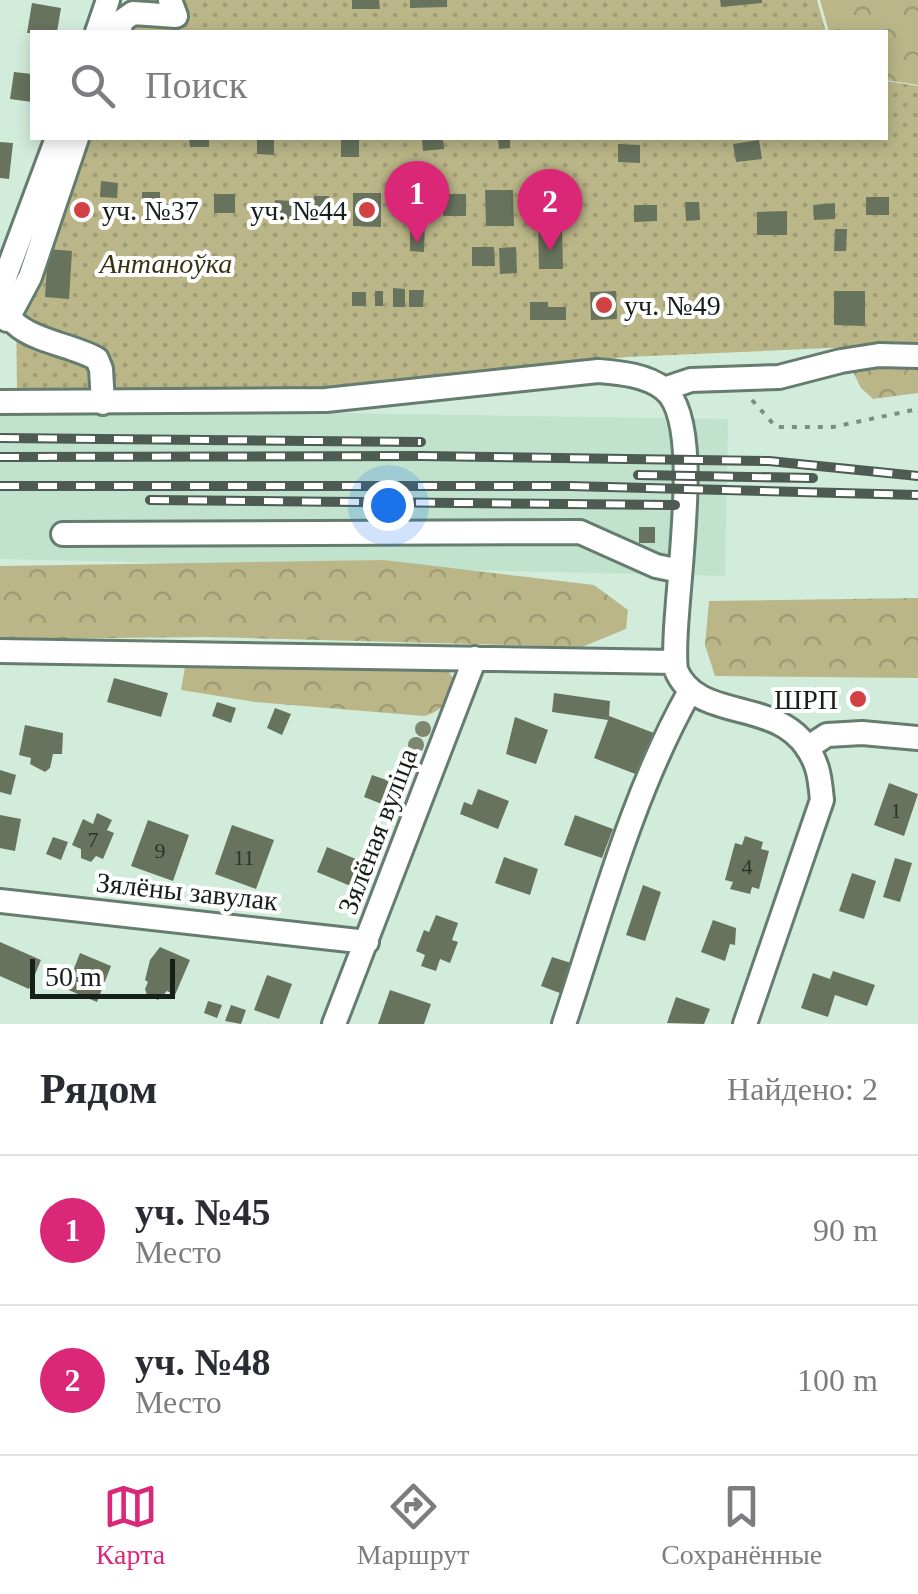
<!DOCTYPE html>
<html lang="ru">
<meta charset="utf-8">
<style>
body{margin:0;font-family:"Times New Roman",serif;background:#f2f2f3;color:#2b2b33}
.scale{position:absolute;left:30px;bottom:25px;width:145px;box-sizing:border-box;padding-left:10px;border:5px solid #16201a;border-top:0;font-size:28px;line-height:35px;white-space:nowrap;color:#16201a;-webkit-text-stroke:8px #fff;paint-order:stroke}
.you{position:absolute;left:388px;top:505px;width:35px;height:35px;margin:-25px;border:8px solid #fff;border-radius:50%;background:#1a73e8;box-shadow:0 0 0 15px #1a73e833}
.badge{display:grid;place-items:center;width:65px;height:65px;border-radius:50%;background:#db2777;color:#fff;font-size:32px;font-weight:700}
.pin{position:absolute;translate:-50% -82px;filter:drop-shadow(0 2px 5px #0008)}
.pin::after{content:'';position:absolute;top:52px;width:35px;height:30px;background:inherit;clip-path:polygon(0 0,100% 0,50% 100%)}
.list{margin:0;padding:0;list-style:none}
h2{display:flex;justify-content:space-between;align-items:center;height:130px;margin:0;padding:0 40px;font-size:42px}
h2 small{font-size:32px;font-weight:400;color:#7c7c81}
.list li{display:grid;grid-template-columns:65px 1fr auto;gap:30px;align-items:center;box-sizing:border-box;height:150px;padding:0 40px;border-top:2px solid #e1e1e2}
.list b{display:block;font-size:38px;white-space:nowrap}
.list p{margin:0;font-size:32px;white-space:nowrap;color:#7c7c81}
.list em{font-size:32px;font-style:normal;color:#7c7c81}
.icon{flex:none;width:55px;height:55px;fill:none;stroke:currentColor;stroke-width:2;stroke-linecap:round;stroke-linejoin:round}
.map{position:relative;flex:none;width:918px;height:1024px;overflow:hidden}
.search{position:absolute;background:#fff;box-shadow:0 5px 15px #0003;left:30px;right:30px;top:30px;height:110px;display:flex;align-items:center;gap:25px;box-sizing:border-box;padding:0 35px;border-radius:0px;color:#7c7c81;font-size:38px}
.sheet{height:430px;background:#fff}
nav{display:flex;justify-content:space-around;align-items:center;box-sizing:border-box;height:140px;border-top:2px solid #e1e1e2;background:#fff;font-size:28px;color:#7c7c81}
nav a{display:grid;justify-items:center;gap:5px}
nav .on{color:#db2777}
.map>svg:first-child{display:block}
.built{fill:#c1e2cd}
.forest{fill:url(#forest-crowns)}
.garden{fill:url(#garden-dots)}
.building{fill:#67735d}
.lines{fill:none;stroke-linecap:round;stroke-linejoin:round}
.minor-casing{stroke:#657c6e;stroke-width:28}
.path{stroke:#7b8e82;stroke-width:4;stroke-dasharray:5 8;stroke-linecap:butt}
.minor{stroke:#fff;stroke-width:22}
.rail-casing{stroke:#4d5b52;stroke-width:10}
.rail{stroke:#fff;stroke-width:6;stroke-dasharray:19;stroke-linecap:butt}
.tree{fill:#7d876e}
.poi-dot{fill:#d24245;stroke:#fff;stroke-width:4}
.labels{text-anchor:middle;stroke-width:8;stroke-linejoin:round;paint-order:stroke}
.number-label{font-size:22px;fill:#2a352b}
.poi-label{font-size:28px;fill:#16201a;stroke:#fff;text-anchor:start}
.park-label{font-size:28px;font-style:italic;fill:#373415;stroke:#fff}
.street-label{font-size:28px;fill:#16201a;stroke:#fff}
</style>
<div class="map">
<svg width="918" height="1024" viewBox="0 0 918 1024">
<defs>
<pattern id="forest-crowns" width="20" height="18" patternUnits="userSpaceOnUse" patternTransform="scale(2.5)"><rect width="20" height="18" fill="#bab688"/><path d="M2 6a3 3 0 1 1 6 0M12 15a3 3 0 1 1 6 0" fill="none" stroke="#9f9c75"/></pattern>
<pattern id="garden-dots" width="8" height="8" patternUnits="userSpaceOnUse" patternTransform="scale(2.5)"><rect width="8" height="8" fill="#bab688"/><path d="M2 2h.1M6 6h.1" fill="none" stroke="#9f9c75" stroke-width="1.8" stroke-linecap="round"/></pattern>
</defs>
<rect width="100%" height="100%" fill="#d2ecdb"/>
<path class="built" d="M0,408L728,419L725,576L0,559Z"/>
<path class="forest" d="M820,0H918V85L886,80V32H829Z
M918,345V393L873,399L861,388L853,372L860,356Z
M384,560L594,585L628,610L626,629L582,647L211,637L0,639V566Z
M918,598V678L715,676L705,645L709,601Z
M191,664L446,668L455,681C448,700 444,711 424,716L255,702L181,690L185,667Z"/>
<path class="garden" d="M127,0H817L826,32H115Z
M886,81L918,86V344L627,357L343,387L17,392L16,298L76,138H886Z"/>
<path class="building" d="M352,0H379L380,9H352Z
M410,0H447V7L410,8Z
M720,0H762V3L721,7Z
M32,3L61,8L57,32L27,33Z
M14,72L32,74V102L10,99Z
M189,138H209V147H190Z
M341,138H359V157H341Z
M422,138H443L444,149L423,151Z
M498,138H510V148L499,149Z
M257,139H274V155L257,154Z
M759,140L762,159L736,162L733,144Z
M0,142L13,143L9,179L0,178Z
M618,144L640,145V163L618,162Z
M101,181L118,183L117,198L100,197Z
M485,190H513L514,226H486Z
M142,192H160V205H142Z
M353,193H381V227L353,226Z
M214,194H235V213H214Z
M442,194H466V216H443Z
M314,196H329V215L313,214Z
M866,197H889V215H866Z
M77,199L90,201L88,221L75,220Z
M275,200L293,201V219H274Z
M685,202H699L700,220L686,221Z
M835,203V219L814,220L813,205Z
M634,205H657V221L634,222Z
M787,211V235H757V212Z
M553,217L568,220V228H562L563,269H539L538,220Z
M410,221L425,222L424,252L410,251Z
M835,229H847L846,251H834Z
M472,247H494L495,266H472Z
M516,247L517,273L500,274L499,248Z
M48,249L72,251L69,299L45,297Z
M393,288L405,289V307H393Z
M409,290H424L423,307H409Z
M375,291H383V306H375Z
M616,291L617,319L591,320L590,292Z
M834,291H865V326L834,325Z
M352,292H366V306H352Z
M530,302H548V307H566V320H530Z
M639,527H655V543H639Z
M114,678L168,693L161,717L107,702Z
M554,693L610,701L609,716L654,733L638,775L594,758L608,720L552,712Z
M217,702L236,708L231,723L212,716Z
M275,708L291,714L282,735L267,728Z
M515,717L548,730L536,764L506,754Z
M25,725L63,733L62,754H53L50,768L45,772L30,764L31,758L19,755Z
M0,770L16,775L11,795L0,792Z
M372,775L395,783L387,806L364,797Z
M889,783L918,794L904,836L874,825Z
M478,789L509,801L498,829L460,814L464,802L472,805Z
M97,813L112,820L107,830L114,833L103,859L96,856L91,862L81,858V849L72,845L83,819L93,824Z
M0,815L21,819L15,851L0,848Z
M575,815L613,829L602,858L564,845Z
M148,820L189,835L173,881L131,866Z
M232,825L274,840L256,889L215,874Z
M745,836L763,842L761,849L769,851L759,889L752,887L750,894L730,889L733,882L725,880L735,843L742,845Z
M53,837L68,842L61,860L46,854Z
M327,847L363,862L353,887L317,872Z
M504,857L538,869L530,895L495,883Z
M895,858L912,863L900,902L883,897Z
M852,873L876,881L864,919L839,911Z
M643,885L661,892L645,941L626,935Z
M436,915L458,923L452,940L458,942L450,963L440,959L436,971L421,966L425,955L416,951L424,930L429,932Z
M713,920L736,928L735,945L730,944L725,961L701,952Z
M0,942L41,960L29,989L0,976Z
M160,947L190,960L175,995L167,991L158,1000L147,995L145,989L148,982L145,980L150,960Z
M80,953L111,966L97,1002L66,989Z
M552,957L571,963L560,993L541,986Z
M833,971L875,985L867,1006L835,995L828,1017L801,1008L813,973L830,979Z
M267,975L292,984L279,1019L254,1010Z
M390,990L431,1004L424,1024H378Z
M676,997L710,1009L704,1024L667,1023Z
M208,1001L222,1005L217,1018L204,1013Z
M231,1005L246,1010L241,1024L225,1021Z"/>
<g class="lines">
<g class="minor-casing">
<path id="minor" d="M97,32L108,0
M118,32L123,20L133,13L176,16L170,0
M57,138L1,288C0,341 62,339 97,359L101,369L103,403
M7,320L30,277L77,138
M664,389L691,380L779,377L841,361L879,355L918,356
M0,402L326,400L598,371C621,373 646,375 664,389C709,425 669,613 676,670C700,728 792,691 817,768C820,778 821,790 822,800L745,1024
M63,534L580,532L656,566L680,571
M0,651L675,662
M807,748L827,735L862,733L918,738
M0,901L367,942
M334,1024L475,658
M564,1024C601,913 632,794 690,691"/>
</g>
<path class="path" d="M752,400L776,427H833L918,409"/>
<use href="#minor" class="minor"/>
<g class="rail-casing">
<path id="rail" d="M0,438L421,442
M0,457L421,456L769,461L918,476
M638,475L813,478
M0,486H569L918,495
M150,500L675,505"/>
</g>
<use href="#rail" class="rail"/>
</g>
<g class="tree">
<circle cx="423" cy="729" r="8"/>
<circle cx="416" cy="745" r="8"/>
<circle cx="408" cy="765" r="8"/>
</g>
<g class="poi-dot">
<circle cx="82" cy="210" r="10"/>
<circle cx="367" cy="210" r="10"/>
<circle cx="604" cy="305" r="10"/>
<circle cx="858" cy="699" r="10"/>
</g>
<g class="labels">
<g class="number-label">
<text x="896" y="818">1</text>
<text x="93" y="847">7</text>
<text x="160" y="858">9</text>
<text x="244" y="865">11</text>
<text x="747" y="874">4</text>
</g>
<g class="poi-label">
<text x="102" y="220">уч. №37</text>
<text x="347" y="220" text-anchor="end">уч. №44</text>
<text x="624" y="315">уч. №49</text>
<text x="838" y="709" text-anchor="end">ШРП</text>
</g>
<g class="park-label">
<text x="166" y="273">Антаноўка</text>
</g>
<g class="street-label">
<text transform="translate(377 831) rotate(-69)" y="10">Зялёная вуліца</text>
<text transform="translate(187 891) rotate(6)" y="10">Зялёны завулак</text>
</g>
</g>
</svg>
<div class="scale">50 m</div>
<div class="you"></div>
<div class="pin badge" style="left:417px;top:243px">1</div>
<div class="pin badge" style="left:550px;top:251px">2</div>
<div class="search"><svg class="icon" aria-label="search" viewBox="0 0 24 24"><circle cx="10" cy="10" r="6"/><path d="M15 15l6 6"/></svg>Поиск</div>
</div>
<section class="sheet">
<h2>Рядом<small>Найдено: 2</small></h2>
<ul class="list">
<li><span class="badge">1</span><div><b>уч. №45</b><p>Место</p></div><em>90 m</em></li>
<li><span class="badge">2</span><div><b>уч. №48</b><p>Место</p></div><em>100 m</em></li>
</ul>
</section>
<nav>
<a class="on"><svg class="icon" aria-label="map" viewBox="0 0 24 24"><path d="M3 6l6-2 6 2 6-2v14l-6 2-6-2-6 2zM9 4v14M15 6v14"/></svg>Карта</a>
<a><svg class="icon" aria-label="directions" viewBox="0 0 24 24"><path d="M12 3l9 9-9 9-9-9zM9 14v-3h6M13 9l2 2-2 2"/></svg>Маршрут</a>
<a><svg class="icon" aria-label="saved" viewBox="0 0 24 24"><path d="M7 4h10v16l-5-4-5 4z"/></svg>Сохранённые</a>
</nav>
